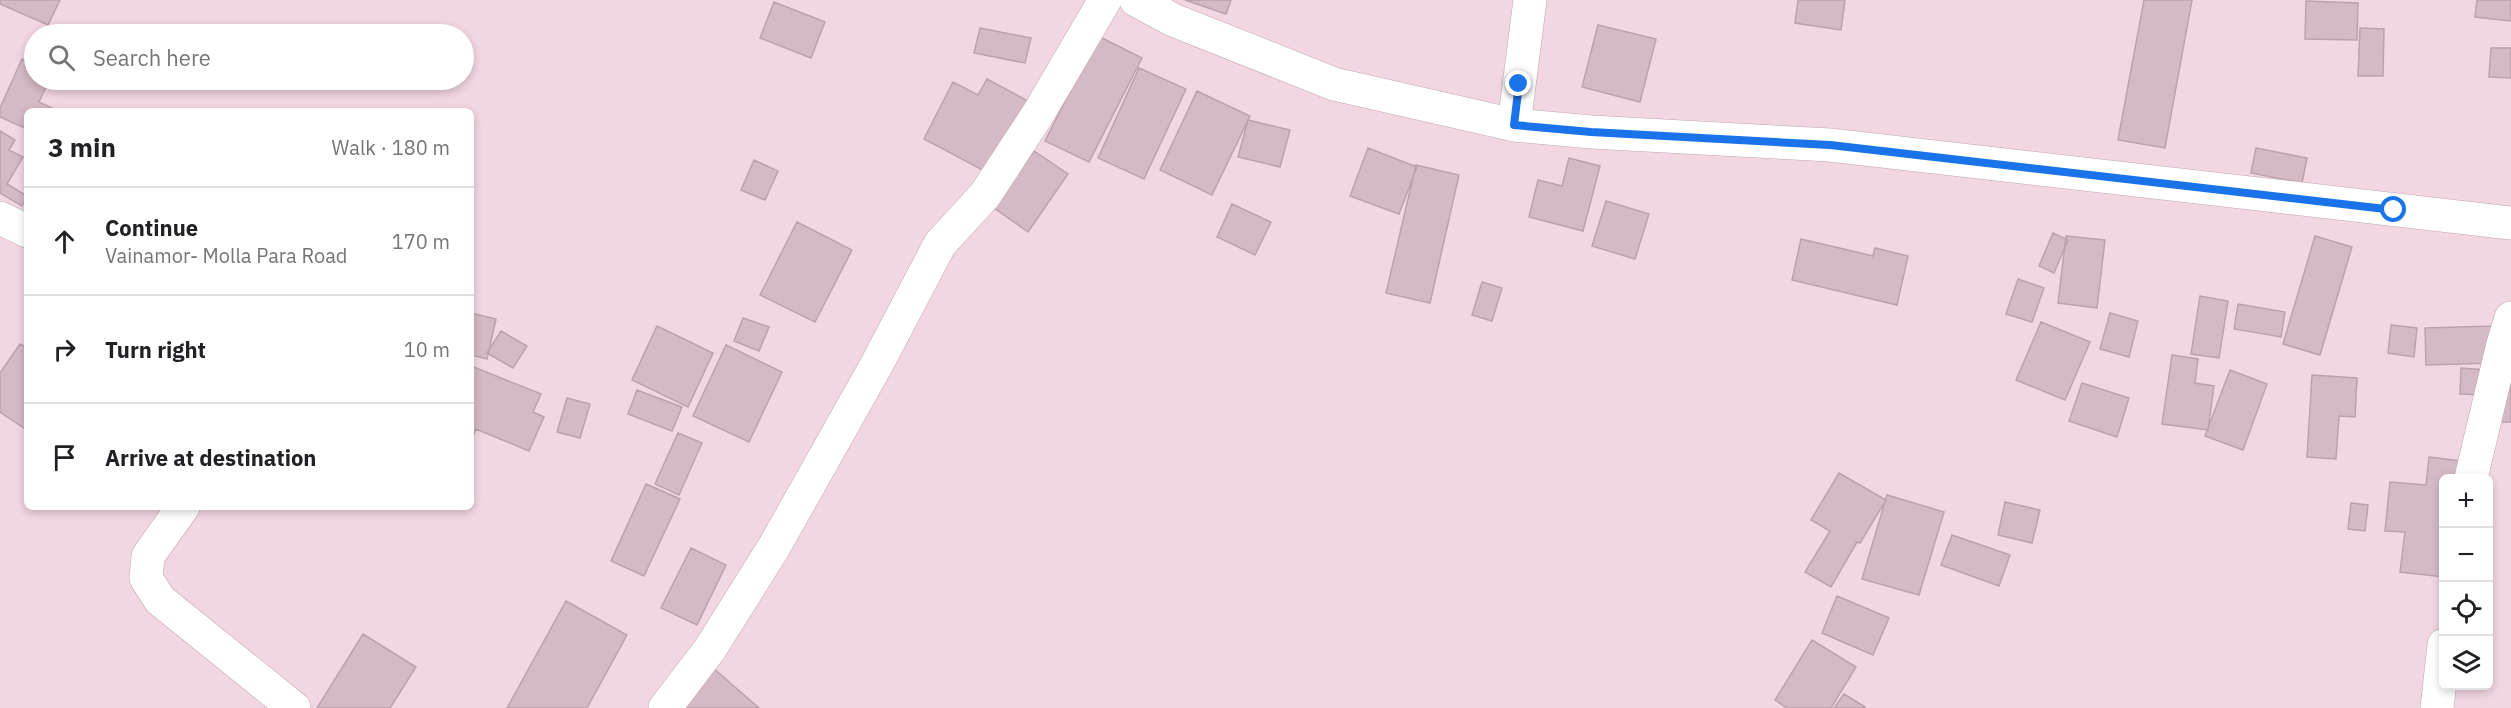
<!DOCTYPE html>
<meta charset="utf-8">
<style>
body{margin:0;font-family:"IBM Plex Sans",sans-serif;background:#f6f6f6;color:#202124}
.controls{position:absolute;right:18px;bottom:18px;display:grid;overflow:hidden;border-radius:9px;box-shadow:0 3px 9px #0003}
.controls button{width:54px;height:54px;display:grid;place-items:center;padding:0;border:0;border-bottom:2px solid #e0e0e0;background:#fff;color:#202124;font:30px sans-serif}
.stop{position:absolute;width:18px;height:18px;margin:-14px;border:4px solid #1a73e8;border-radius:50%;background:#fff}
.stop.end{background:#1a73e8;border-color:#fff;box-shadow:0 2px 6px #0008}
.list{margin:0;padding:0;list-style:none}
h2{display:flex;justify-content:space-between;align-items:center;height:78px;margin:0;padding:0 24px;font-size:26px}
h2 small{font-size:20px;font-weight:400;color:#757577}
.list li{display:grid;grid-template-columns:39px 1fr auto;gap:18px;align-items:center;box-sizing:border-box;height:108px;padding:0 24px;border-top:2px solid #e0e0e0}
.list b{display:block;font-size:22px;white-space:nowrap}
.list p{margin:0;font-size:20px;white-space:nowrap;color:#757577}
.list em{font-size:20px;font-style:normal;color:#757577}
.icon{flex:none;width:33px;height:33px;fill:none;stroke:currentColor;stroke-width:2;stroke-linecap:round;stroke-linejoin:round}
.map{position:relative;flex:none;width:2511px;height:708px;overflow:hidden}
.search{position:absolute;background:#fff;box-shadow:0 3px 9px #0003;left:24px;top:24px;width:450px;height:66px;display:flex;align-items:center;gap:15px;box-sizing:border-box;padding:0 21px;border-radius:33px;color:#757577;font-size:22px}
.panel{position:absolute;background:#fff;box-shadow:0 3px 9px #0003;left:24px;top:108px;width:450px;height:402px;border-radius:9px}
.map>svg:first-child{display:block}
.building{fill:#d5b9c5;stroke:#bda2ad;stroke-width:1.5}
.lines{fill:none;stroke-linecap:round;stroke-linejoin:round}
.minor-casing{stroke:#c1a6b1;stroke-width:34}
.minor{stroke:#fff;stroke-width:33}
.route{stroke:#1a73e8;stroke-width:8}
</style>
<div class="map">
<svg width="2511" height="708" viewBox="0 0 2511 708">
<rect width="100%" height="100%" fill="#f2d6e2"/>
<path class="building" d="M0,0H60L48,25L0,4Z
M1185,0H1231L1226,14Z
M1798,0H1845L1841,30L1795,23Z
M2144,0H2192L2165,148L2118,140Z
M2477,0H2511V21L2475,17Z
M2306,1L2358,3L2357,40L2305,39Z
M774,2L825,22L811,58L760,38Z
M1598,25L1656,39L1640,102L1582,87Z
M980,28L1031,38L1025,63L974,53Z
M2360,28L2384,29L2383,76H2358Z
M1098,36L1142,58L1089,162L1045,141Z
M2491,48H2511V78L2489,77Z
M22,59L34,65V80H49L39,102L58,111H27V129L0,117V108Z
M1139,68L1186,89L1144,179L1098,158Z
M987,79L1028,101L990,174L924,139L953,82L978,95Z
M1197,91L1250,116L1212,195L1160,170Z
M1248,120L1290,130L1280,167L1238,157Z
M0,131L15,140L9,150L23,157L7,184L27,196L22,206L0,193Z
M1368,148L1417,167L1399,214L1350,196Z
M2256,148L2307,158L2302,183L2251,173Z
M1034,151L1068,174L1028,232L994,208Z
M1569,158L1600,166L1583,231L1529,217L1538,180L1562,186Z
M754,160L778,171L765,200L741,190Z
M1416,165L1459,175L1430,303L1386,293Z
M1606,201L1649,214L1635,259L1592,246Z
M1232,204L1271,222L1255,255L1217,237Z
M797,222L852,250L815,322L760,295Z
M2053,233L2068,240L2054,273L2039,266Z
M2066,236L2105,240L2097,308L2058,303Z
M2315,236L2352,247L2320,355L2283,344Z
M1801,239L1873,256L1875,248L1908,256L1897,305L1792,280Z
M2018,279L2044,288L2032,322L2006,314Z
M1482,282L1502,288L1492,321L1472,315Z
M2200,296L2228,301L2219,358L2191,354Z
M2238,304L2285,312L2281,337L2234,329Z
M471,313L496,319L487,359L471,355Z
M2110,313L2138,321L2129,357L2100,349Z
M743,318L769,327L759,351L734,341Z
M2041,322L2090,342L2065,400L2016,380Z
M2391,325L2417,328L2414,357L2388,353Z
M657,326L713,353L688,407L632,380Z
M2494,326L2495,363L2426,365L2425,328Z
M501,331L527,346L513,368L487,353Z
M20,344L27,348V430L0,412V373Z
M726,345L782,372L749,442L693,416Z
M2172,355L2198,359L2195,383L2214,386L2208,430L2162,424Z
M471,366L541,394L533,412L544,417L529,451L476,429L471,441Z
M2511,366V422H2499Z
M2461,368L2487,370L2486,395L2460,394Z
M2230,370L2267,384L2243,450L2205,436Z
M2312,375L2357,378L2355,417L2339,416L2336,459L2307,457Z
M2082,383L2129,398L2117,437L2069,421Z
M637,390L682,407L672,431L628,414Z
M567,398L590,404L580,438L557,432Z
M678,433L702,443L679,495L655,484Z
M2429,457L2461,461L2459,478H2444V577L2400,572L2405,532L2385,531L2390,482L2426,485Z
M1839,473L1886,500L1860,543L1857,542L1831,587L1805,572L1830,531L1811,520Z
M646,484L680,499L644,576L611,561Z
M1887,495L1944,512L1919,595L1862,579Z
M2005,502L2040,510L2032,543L1998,535Z
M2351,503L2368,505L2365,531L2348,529Z
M1952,535L2010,555L1999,586L1941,565Z
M691,548L726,565L697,625L661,608Z
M1837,596L1889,618L1873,655L1822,633Z
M566,601L627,635L587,708H507Z
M363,634L416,667L390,708H317Z
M1812,640L1856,667L1831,708H1787L1775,700Z
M712,667L759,708H675Z
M1844,694L1865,707V708H1834Z"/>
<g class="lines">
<g class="minor-casing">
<path id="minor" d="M1136,0L1173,20L1334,84L1514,125L1591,132L1830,145L2511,223
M1514,125L1530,0
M0,218L27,231
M2471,478L2503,344L2511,318
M183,507L148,556L146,578L160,600L294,708
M665,708L710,649L774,547L877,364L940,244L985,195L1038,114L1105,0
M2437,708L2444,645"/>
</g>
<use href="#minor" class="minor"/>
</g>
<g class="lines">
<path class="route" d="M1519,84L1514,125L1591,132L1830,145L2394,210"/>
</g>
</svg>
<div class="controls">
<button>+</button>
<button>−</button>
<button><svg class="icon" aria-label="locate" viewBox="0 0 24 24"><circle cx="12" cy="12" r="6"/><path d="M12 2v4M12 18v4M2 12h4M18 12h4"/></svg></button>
<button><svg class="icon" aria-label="layers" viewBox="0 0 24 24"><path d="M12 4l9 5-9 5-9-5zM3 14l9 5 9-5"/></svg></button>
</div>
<div class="stop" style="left:2394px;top:210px"></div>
<div class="stop end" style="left:1519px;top:84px"></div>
<div class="search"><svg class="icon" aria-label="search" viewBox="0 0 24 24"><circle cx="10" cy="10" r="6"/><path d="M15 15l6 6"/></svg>Search here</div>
<section class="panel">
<h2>3 min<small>Walk · 180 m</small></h2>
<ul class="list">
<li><svg class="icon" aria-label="ahead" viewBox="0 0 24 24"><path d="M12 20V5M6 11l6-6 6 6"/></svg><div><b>Continue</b><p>Vainamor- Molla Para Road</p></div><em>170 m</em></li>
<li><svg class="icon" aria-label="right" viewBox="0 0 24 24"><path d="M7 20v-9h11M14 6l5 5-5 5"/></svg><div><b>Turn right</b></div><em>10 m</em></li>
<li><svg class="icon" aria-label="arrive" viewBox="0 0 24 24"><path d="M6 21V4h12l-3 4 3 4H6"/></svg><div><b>Arrive at destination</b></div></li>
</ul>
</section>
</div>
